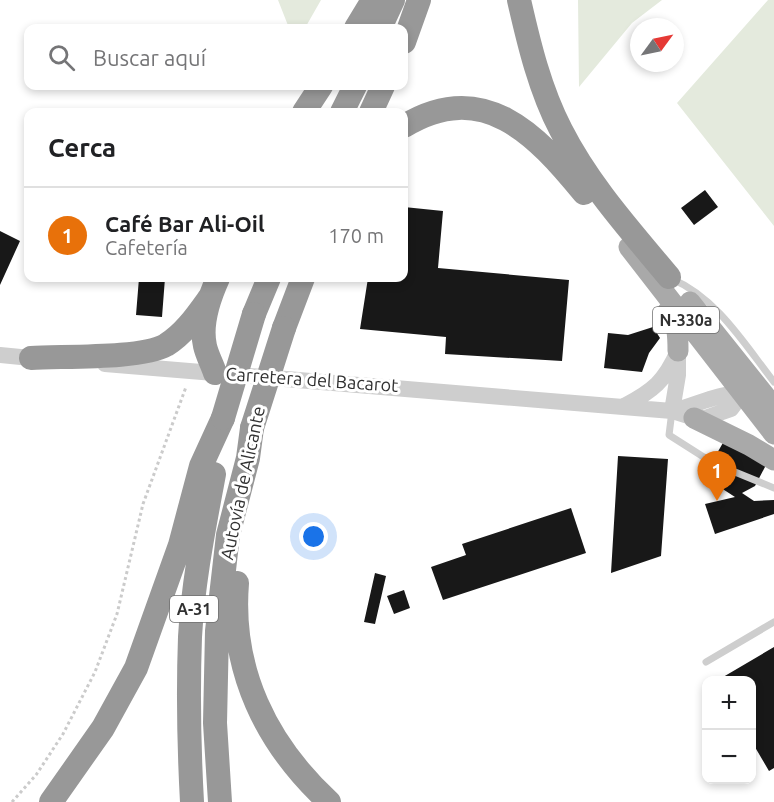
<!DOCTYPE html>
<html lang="es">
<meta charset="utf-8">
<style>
body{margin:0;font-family:Ubuntu,sans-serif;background:#f2f2f2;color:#202124}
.controls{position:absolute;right:18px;bottom:18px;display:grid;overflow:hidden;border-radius:12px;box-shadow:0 3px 9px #0003}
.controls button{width:54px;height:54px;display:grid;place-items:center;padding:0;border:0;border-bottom:2px solid #e0e0e0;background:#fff;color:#202124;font:30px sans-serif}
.compass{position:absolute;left:630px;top:18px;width:54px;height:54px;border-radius:50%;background:#fff;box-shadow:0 3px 9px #0003;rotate:57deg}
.you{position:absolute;left:314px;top:537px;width:21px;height:21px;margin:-15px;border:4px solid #fff;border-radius:50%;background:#1a73e8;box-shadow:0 0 0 9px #1a73e833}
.badge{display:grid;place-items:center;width:39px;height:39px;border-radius:50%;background:#2563eb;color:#fff;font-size:20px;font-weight:700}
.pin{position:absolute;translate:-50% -50px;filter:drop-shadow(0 2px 3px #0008)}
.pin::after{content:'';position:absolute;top:32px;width:21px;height:18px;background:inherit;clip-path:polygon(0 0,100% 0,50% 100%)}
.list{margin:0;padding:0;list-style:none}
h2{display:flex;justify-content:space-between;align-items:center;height:78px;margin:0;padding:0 24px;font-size:26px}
h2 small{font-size:20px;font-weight:400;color:#757577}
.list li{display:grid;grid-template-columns:39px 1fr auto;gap:18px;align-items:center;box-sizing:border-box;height:96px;padding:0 24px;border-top:2px solid #e0e0e0}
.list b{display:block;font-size:22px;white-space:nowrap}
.list p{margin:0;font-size:20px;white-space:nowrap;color:#757577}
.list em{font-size:20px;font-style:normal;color:#757577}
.icon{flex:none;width:33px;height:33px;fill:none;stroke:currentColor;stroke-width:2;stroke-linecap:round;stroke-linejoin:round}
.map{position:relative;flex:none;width:774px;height:802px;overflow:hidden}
.search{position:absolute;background:#fff;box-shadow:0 3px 9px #0003;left:24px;top:24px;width:384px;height:66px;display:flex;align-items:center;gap:15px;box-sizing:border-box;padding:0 21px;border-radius:12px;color:#757577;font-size:22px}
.panel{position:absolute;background:#fff;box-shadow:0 3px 9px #0003;left:24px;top:108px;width:384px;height:174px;border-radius:12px}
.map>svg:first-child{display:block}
.green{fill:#e4eadd}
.building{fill:#181818}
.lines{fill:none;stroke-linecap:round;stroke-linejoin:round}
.path{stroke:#cbcbcb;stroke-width:3;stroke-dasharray:3 3;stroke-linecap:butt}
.service{stroke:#cecece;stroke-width:7}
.tertiary{stroke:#cecece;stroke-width:16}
.primary{stroke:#a9a9a9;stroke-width:21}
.motorway{stroke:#989898;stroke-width:24}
.motorway-bridge{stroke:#989898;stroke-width:24}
.labels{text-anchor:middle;stroke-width:6;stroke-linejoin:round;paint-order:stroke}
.shield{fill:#fff;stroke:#6f6f6f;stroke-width:1.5}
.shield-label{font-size:16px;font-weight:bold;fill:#313131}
.street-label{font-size:18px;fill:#313131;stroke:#fff}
</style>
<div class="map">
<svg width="774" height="802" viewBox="0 0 774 802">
<rect width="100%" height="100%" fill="#fff"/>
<path class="green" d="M278,0H321L305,28H289Z
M578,0H662L632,23L579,87Z
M768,0H774V226L677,103Z"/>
<path class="building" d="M705,190L718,207L694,225L681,208Z
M404,207L443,211L438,268L569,280L562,361L445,354L446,337L360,329L368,278H404Z
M0,231L20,241L0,285Z
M139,278H165L162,317L136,315Z
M653,327L660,338L649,353L642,372L604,368L608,333L628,335Z
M724,441L766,465L755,486L742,493L754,501L774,500V514L715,534L705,504L735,497L715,484L712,462Z
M618,456L668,459L661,556L611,573Z
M571,508L586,553L443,600L431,567L466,555L462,544Z
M375,573L386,576L375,624L364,622Z
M404,590L410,608L394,614L387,596Z
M774,647V768L769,771L752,742V680H718Z"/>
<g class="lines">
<path class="path" d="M12,802L36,775L63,734L95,672L117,614L143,504L186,387"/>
<path class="service" d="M672,279C717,298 745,345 774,382
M672,411L669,435L713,463L774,488
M706,662L774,622"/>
<path class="tertiary" d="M0,355L41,359
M105,364L623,407L672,411L694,418H705L731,409L743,393
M624,406C653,391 665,381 678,351
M672,411L678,375V358
M673,411C697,405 718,393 743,393"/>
<path class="primary" d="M629,247L774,434
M690,302L774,407
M668,311C678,324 678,335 678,351
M694,418L749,445L774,460"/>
<path class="motorway" d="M519,0C529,44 540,90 561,130C589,185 630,230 669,277
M356,28L373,0
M380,28L393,0
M404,42L419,0
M304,112L321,86
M342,112L355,86
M371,112L383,86
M404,126C483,78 536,134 584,193
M254,314L269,278
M284,328L303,278
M31,358C62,356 142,359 166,345C185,333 197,315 210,297
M215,373C212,364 207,355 205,346C200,324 209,298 218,278
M237,583C230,670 266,744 329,802
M51,802L103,728L136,668L180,545L201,466L223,418
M192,802C189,747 188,692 190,637C193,582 204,528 214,474
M220,802L215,723L217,631L228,535L248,458L252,428"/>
<path class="motorway-bridge" d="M223,418L254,314
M252,428L284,328"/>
</g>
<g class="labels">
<g class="shield">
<rect x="653" y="307" width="66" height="26" rx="4.5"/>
<rect x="170" y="596" width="48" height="26" rx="4.5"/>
</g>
<g class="shield-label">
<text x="686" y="326">N-330a</text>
<text x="194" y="615">A-31</text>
</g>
<g class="street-label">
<text transform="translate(312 380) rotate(4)" y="6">Carretera del Bacarot</text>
<text transform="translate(243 483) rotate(-78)" y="6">Autovía de Alicante</text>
</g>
</g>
</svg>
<div class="controls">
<button>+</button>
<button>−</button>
</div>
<svg class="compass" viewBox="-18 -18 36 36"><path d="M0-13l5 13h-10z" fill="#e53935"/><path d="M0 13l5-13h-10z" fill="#757577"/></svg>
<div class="you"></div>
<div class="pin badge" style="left:717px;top:501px;background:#e8710a">1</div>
<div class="search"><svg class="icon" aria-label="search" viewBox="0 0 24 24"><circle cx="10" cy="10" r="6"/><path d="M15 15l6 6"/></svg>Buscar aquí</div>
<section class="panel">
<h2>Cerca<small></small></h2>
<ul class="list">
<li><span class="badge" style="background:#e8710a">1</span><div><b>Café Bar Ali-Oil</b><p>Cafetería</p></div><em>170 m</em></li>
</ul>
</section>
</div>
